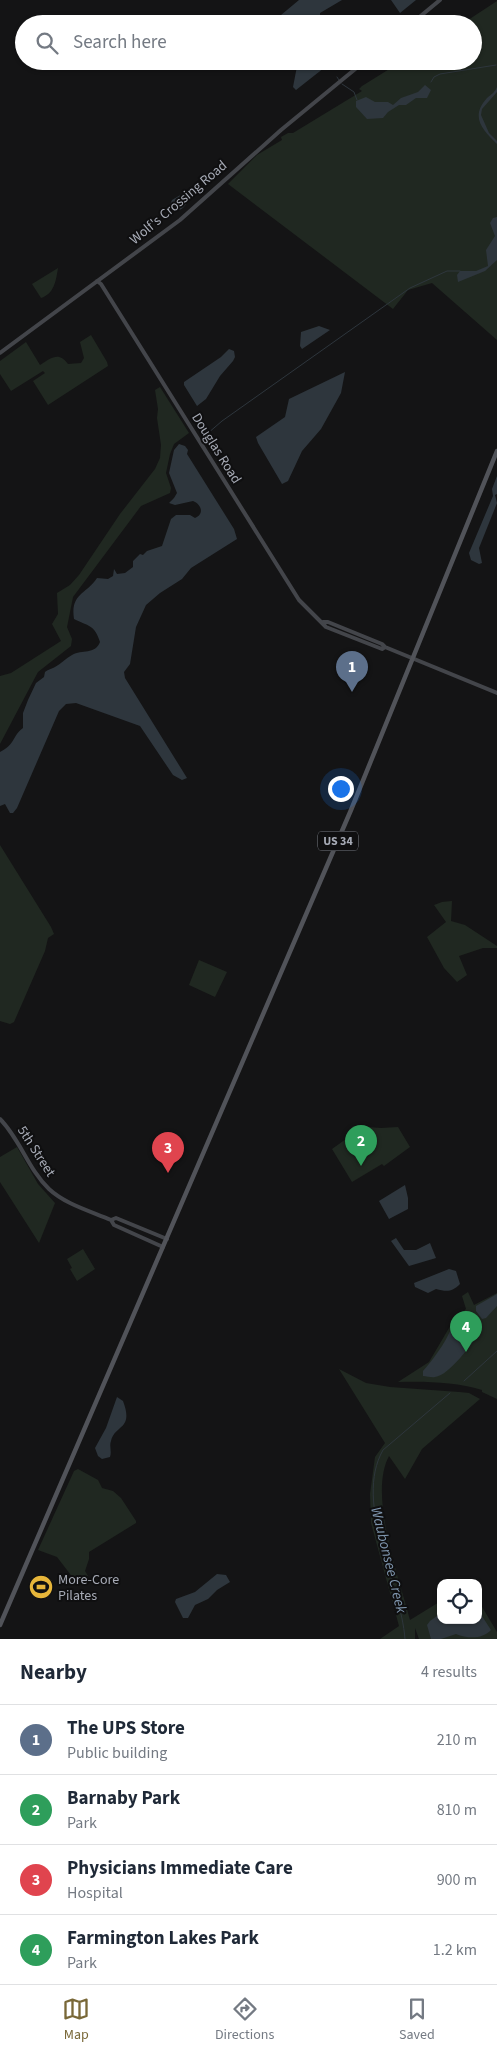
<!DOCTYPE html>
<style>
body{margin:0;font-family:"Source Sans 3",sans-serif;background:#f6f6f7;color:#1f2937}
.controls{position:absolute;right:15px;bottom:15px;display:grid;overflow:hidden;border-radius:10px;box-shadow:0 1px 4px #0004}
.controls button{width:45px;height:45px;display:grid;place-items:center;padding:0;border:0;border-bottom:1px solid #e0e1e3;background:#fff;color:#1f2937;font:25px sans-serif}
.you{position:absolute;left:340px;top:788px;width:18px;height:18px;margin:-12px;border:4px solid #fff;border-radius:50%;background:#1a73e8;box-shadow:0 0 0 8px #1a73e833}
.badge{display:grid;place-items:center;width:32px;height:32px;border-radius:50%;background:#796838;color:#fff;font-size:16px;font-weight:700}
.pin{position:absolute;translate:-50% -41px;filter:drop-shadow(0 1px 2px #0008)}
.pin::after{content:'';position:absolute;top:26px;width:18px;height:15px;background:inherit;clip-path:polygon(0 0,100% 0,50% 100%)}
.list{margin:0;padding:0;list-style:none}
h2{display:flex;justify-content:space-between;align-items:center;height:65px;margin:0;padding:0 20px;font-size:21px}
h2 small{font-size:16px;font-weight:400;color:#747a83}
.list li{display:grid;grid-template-columns:32px 1fr auto;gap:15px;align-items:center;box-sizing:border-box;height:70px;padding:0 20px;border-top:1px solid #e0e1e3}
.list b{display:block;font-size:19px;white-space:nowrap}
.list p{margin:0;font-size:16px;white-space:nowrap;color:#747a83}
.list em{font-size:16px;font-style:normal;color:#747a83}
.icon{flex:none;width:28px;height:28px;fill:none;stroke:currentColor;stroke-width:2;stroke-linecap:round;stroke-linejoin:round}
.map{position:relative;flex:none;width:497px;height:1639px;overflow:hidden}
.search{position:absolute;background:#fff;box-shadow:0 1px 4px #0004;left:15px;right:15px;top:15px;height:55px;display:flex;align-items:center;gap:12px;box-sizing:border-box;padding:0 18px;border-radius:28px;color:#747a83;font-size:19px}
.sheet{height:345px;background:#fff}
nav{display:flex;justify-content:space-around;align-items:center;box-sizing:border-box;height:70px;border-top:1px solid #e0e1e3;background:#fff;font-size:14px;color:#747a83}
nav a{display:grid;justify-items:center;gap:2px}
nav .on{color:#796838}
.map>svg:first-child{display:block}
.green{fill:#202821}
.water{fill:#2e363d}
.lines{fill:none;stroke-linecap:round;stroke-linejoin:round}
.stream{stroke:#2e363d;stroke-width:1}
.secondary{stroke:#43454a;stroke-width:4}
.primary{stroke:#515359;stroke-width:4.5}
.labels{text-anchor:middle;stroke-width:4;stroke-linejoin:round;paint-order:stroke}
.shield{fill:#0f0f10;stroke:#797c84;stroke-width:1}
.shield-label{font-size:12px;font-weight:bold;fill:#a6aab5}
.street-label{font-size:14px;fill:#a6aab5;stroke:#0f0f10}
.poi-label{font-size:14px;fill:#a6aab5;stroke:#0f0f10;text-anchor:start}
.water-label{font-size:15px;font-style:italic;fill:#7f96ae;stroke:#0f0f10}
</style>
<div class="map">
<svg width="497" height="1639" viewBox="0 0 497 1639">
<rect width="100%" height="100%" fill="#141415"/>
<path class="green" d="M497,1V340L432,283L408,290L393,309L228,184L257,155L282,140L281,137L288,133H293L362,91L359,89L362,86L391,68L397,69L410,61H473V24H462Z
M58,268C56,281 54,294 41,298L32,284Z
M91,335L107,362L108,366L48,405L33,381L45,373L43,371L11,391L0,374V361L26,342L40,365C51,358 59,351 68,364L81,363L84,358L80,342Z
M160,387L189,433L174,444L170,454L166,473L171,488L170,493L141,506L73,597L67,627L72,639L71,646L38,672L0,744V676L11,673L61,641L52,624L58,614L57,593L70,585L79,575L120,514L155,469L160,458L161,445L157,418L158,409L155,390Z
M0,845L51,927L54,934L48,938L45,951L14,1022L10,1024L0,1021Z
M452,901L451,921L465,925L497,946V948H483L459,956L467,975L457,982L444,968L427,937L446,922L434,905L442,902Z
M199,960L227,972L215,997L189,985Z
M353,1126L381,1128L398,1127L410,1147L384,1166L382,1164L352,1182L332,1149L346,1139Z
M17,1147L38,1184L55,1203L39,1243L0,1182V1157Z
M83,1249L95,1269L77,1281L70,1269L72,1268L67,1259Z
M468,1292L474,1305L497,1293V1399L482,1392V1390C456,1382 425,1381 398,1382L429,1362L452,1323L466,1309L462,1296Z
M339,1369L366,1383L390,1387L459,1392L469,1393L480,1399L422,1449L405,1479L389,1456C368,1495 399,1577 410,1620L441,1601V1620H478V1600L497,1632V1639H419L415,1628V1639H380L399,1626L371,1523L370,1494L375,1457L385,1443Z
M78,1469L98,1480L102,1488L113,1491L121,1498L136,1521V1523L89,1552V1559L85,1571L88,1576L77,1583L57,1557L38,1550L74,1471Z"/>
<path class="water" d="M299,0H342L320,13V24H286L281,15Z
M391,0H416L400,13Z
M298,61H329V64L296,90L293,87Z
M425,85L431,90L427,98H416L406,105H399L388,112L383,118L367,119L356,107V101L366,97L375,102H388L393,105L401,98L418,92Z
M497,87V92L482,109L481,115L489,133L497,141V144C482,129 470,117 487,98C492,94 495,92 497,87Z
M182,194L187,200C186,207 180,212 173,210L170,205L172,200Z
M497,217V260L485,271L458,282L457,275L460,271H476L488,266L486,250L495,236L490,223L493,218Z
M319,326L330,330L302,349L300,346L301,332Z
M229,349L234,351L235,357L233,361L220,376L206,399L197,406L184,385V382L221,357Z
M345,372L341,393L321,429L302,451L288,481L282,484L258,443L256,437L285,417L289,399Z
M179,444L185,446L188,450L187,454L234,529L237,539L191,568L182,579L160,593L146,605L136,627L130,664L124,672L125,678L187,778L182,780L173,775L140,726L76,703L66,704L59,711L17,808L13,813H10L5,804L0,806V752C16,744 12,736 23,728V713L28,700L36,683L44,677L45,672C49,669 51,669 55,667C61,664 66,658 72,655C82,649 95,655 100,642C95,625 88,626 74,619C70,593 87,594 97,578L108,579L113,576L114,569L117,574L125,573L133,567V561L140,554L143,555L147,551L162,546L171,519L176,515H190L195,518C205,514 201,504 193,501L175,505L169,503L174,498L177,493L169,473L174,450Z
M497,476V494L495,495L497,503L479,548L482,563L479,564L471,560L469,553L493,496L492,489Z
M405,1185L408,1198V1209L389,1219L379,1201Z
M396,1238L404,1250H416L430,1243L436,1258L409,1266L391,1241Z
M449,1269L456,1271L460,1284C452,1292 447,1292 436,1289L428,1293L415,1287L414,1283Z
M497,1294V1306L486,1318L482,1319L476,1311V1306Z
M468,1313L478,1325L480,1333C471,1344 450,1375 435,1377C432,1378 427,1376 423,1376V1371C430,1363 436,1355 442,1346C450,1335 453,1317 468,1313Z
M117,1397L123,1401C134,1430 115,1424 111,1441C109,1446 112,1451 110,1457L102,1459L98,1456L95,1448L106,1428Z
M217,1574L226,1575L230,1582L217,1590L208,1599L195,1605L188,1618H183L175,1602L176,1599L195,1592Z
M478,1610L491,1630C483,1639 468,1639 456,1634L441,1639H431L427,1625L430,1621L441,1613V1620H478Z"/>
<g class="lines">
<path class="stream" d="M337,77L339,80
M431,82L434,77L440,74L496,65
M342,84L354,92L357,100
M207,434L222,421L410,288L447,271H460
M464,1381L497,1351
M405,1639C401,1583 353,1503 383,1450L450,1393"/>
<path class="secondary" d="M411,24L440,0
M97,281L101,284L299,600L326,627L382,649L385,647
M0,353L180,220L281,130L365,61
M323,622H328L382,644L385,647L497,693
M0,1119C20,1139 28,1169 49,1189C65,1204 90,1211 111,1220L114,1225L163,1247
M111,1220L116,1218L167,1239"/>
<path class="primary" d="M0,1625L351,810L497,451"/>
</g>
<defs>
<g id="stadium-disc" transform="scale(1.25)"><circle r="9.5" fill="#e7b63a" stroke="#0f0f10"/><path d="M0-5a6.5 5 0 1 0 0 10a6.5 5 0 1 0 0-10ZM-3.5-1.8h7v3.6h-7Z" fill="#111"/></g>
</defs>
<g fill-rule="evenodd">
<use href="#stadium-disc" x="41" y="1587"/>
</g>
<g class="labels">
<rect class="shield" x="318" y="831.5" width="40" height="19" rx="4"/>
<g class="shield-label">
<text x="338" y="845">US 34</text>
</g>
<g class="street-label">
<text transform="translate(178 202) rotate(-40)" y="5">Wolf's Crossing Road</text>
<text transform="translate(217 448) rotate(58)" y="5">Douglas Road</text>
<text transform="translate(37 1151) rotate(57)" y="5">5th Street</text>
</g>
<g class="poi-label">
<text x="58" y="1584">More-Core<tspan x="58" dy="16">Pilates</tspan></text>
</g>
<g class="water-label">
<text transform="translate(389 1560) rotate(76)" y="5">Waubonsee Creek</text>
</g>
</g>
</svg>
<div class="controls">
<button><svg class="icon" aria-label="locate" viewBox="0 0 24 24"><circle cx="12" cy="12" r="6"/><path d="M12 2v4M12 18v4M2 12h4M18 12h4"/></svg></button>
</div>
<div class="you"></div>
<div class="pin badge" style="left:352px;top:692px;background:#5c6f8a">1</div>
<div class="pin badge" style="left:361px;top:1166px;background:#2e9e5b">2</div>
<div class="pin badge" style="left:168px;top:1173px;background:#e0444e">3</div>
<div class="pin badge" style="left:466px;top:1352px;background:#2e9e5b">4</div>
<div class="search"><svg class="icon" aria-label="search" viewBox="0 0 24 24"><circle cx="10" cy="10" r="6"/><path d="M15 15l6 6"/></svg>Search here</div>
</div>
<section class="sheet">
<h2>Nearby<small>4 results</small></h2>
<ul class="list">
<li><span class="badge" style="background:#5c6f8a">1</span><div><b>The UPS Store</b><p>Public building</p></div><em>210 m</em></li>
<li><span class="badge" style="background:#2e9e5b">2</span><div><b>Barnaby Park</b><p>Park</p></div><em>810 m</em></li>
<li><span class="badge" style="background:#e0444e">3</span><div><b>Physicians Immediate Care</b><p>Hospital</p></div><em>900 m</em></li>
<li><span class="badge" style="background:#2e9e5b">4</span><div><b>Farmington Lakes Park</b><p>Park</p></div><em>1.2 km</em></li>
</ul>
</section>
<nav>
<a class="on"><svg class="icon" aria-label="map" viewBox="0 0 24 24"><path d="M3 6l6-2 6 2 6-2v14l-6 2-6-2-6 2zM9 4v14M15 6v14"/></svg>Map</a>
<a><svg class="icon" aria-label="directions" viewBox="0 0 24 24"><path d="M12 3l9 9-9 9-9-9zM9 14v-3h6M13 9l2 2-2 2"/></svg>Directions</a>
<a><svg class="icon" aria-label="saved" viewBox="0 0 24 24"><path d="M7 4h10v16l-5-4-5 4z"/></svg>Saved</a>
</nav>
